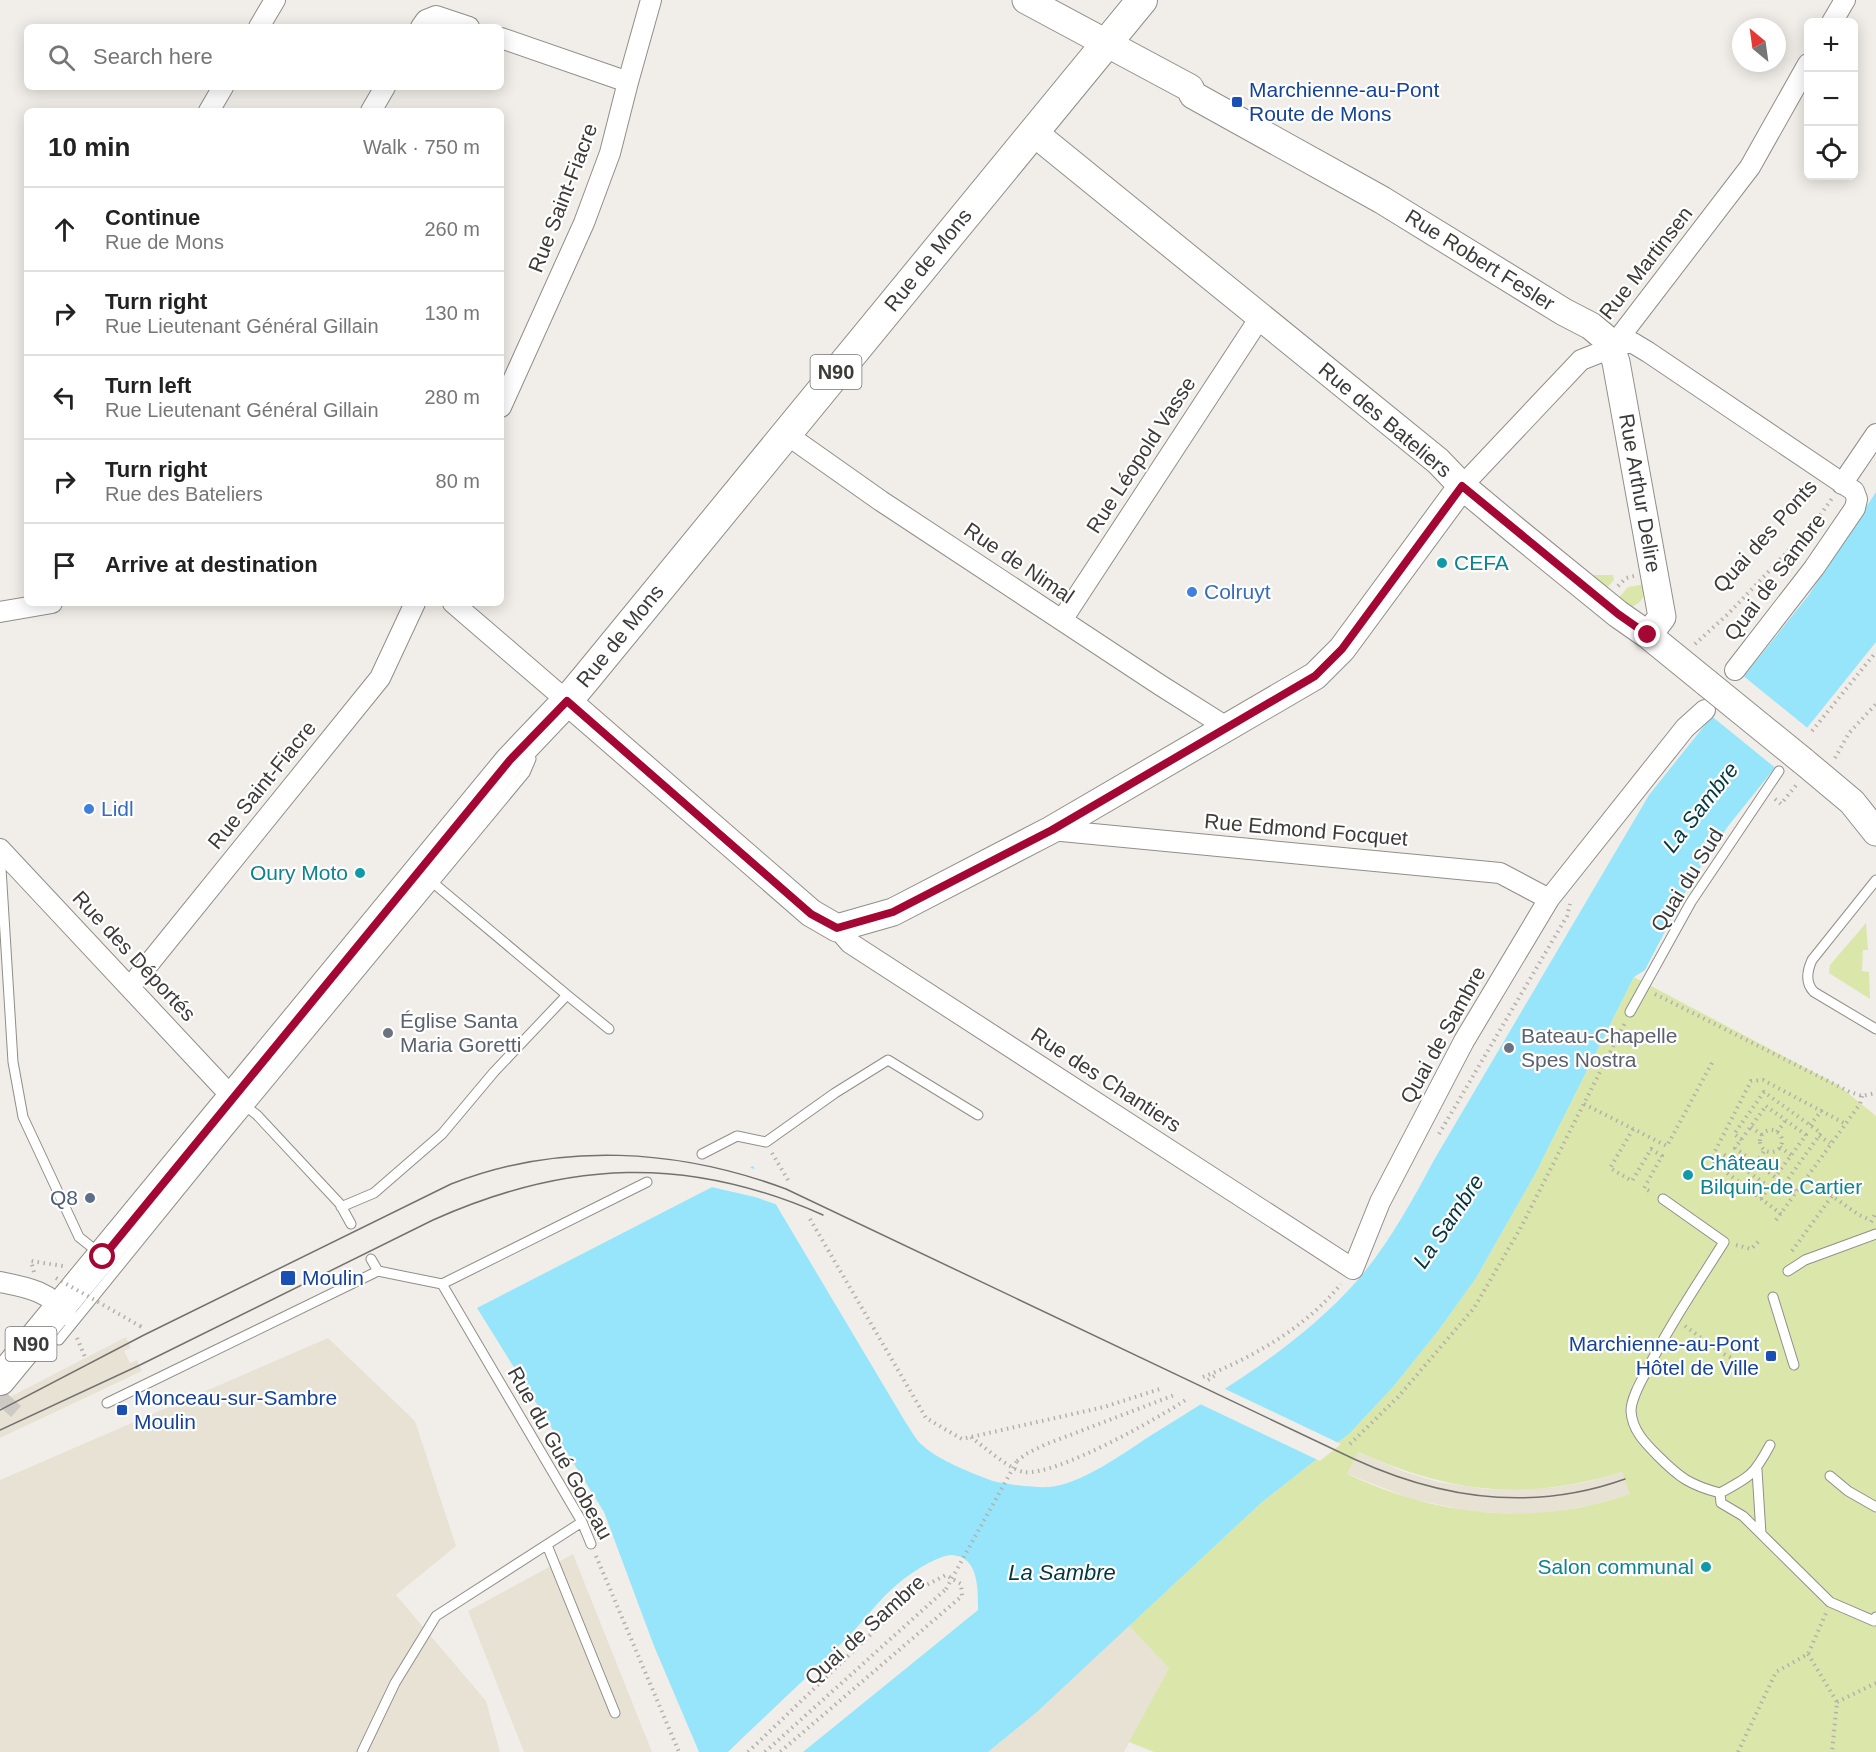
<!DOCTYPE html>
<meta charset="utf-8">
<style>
body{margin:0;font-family:Helvetica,sans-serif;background:#f6f6f6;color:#222}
.controls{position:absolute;right:18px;top:18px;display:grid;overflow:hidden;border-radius:9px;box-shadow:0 3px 15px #0003}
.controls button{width:54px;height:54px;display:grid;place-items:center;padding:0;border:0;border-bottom:2px solid #e0e0e0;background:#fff;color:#222;font:30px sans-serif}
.compass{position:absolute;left:1732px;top:18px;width:54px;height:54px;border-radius:50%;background:#fff;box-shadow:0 3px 15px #0003;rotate:331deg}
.stop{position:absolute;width:18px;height:18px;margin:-14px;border:4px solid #a40733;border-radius:50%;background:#fff}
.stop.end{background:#a40733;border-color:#fff;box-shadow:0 2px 6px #0008}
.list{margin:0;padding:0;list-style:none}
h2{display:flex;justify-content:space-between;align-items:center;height:78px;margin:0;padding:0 24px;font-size:26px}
h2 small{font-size:20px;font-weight:400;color:#767676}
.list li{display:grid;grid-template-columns:39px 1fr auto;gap:18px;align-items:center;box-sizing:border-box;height:84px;padding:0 24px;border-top:2px solid #e0e0e0}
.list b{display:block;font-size:22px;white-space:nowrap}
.list p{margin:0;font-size:20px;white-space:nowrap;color:#767676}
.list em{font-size:20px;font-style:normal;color:#767676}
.icon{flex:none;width:33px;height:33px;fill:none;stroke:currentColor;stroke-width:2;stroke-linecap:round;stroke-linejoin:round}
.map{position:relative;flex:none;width:1876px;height:1752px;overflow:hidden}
.search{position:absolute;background:#fff;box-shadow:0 3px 15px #0003;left:24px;top:24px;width:480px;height:66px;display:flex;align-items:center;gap:15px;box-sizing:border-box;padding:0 21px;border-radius:9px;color:#767676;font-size:22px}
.panel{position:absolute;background:#fff;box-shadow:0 3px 15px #0003;left:24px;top:108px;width:480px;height:498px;border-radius:9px}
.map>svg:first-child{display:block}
.built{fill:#e8e2d5}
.green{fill:#dbe6aa;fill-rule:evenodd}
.water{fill:#97e5fa}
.pier{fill:#f1eee9}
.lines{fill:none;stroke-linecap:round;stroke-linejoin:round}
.primary-tunnel{stroke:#cdcac6;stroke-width:30;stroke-dasharray:30 15;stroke-linecap:butt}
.lane-casing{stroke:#918e89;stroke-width:11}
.street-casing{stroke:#918e89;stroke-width:22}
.secondary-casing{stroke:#918e89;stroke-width:29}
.primary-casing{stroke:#918e89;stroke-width:32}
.path{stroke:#b3b0ac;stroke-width:4;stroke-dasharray:1.5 4.5;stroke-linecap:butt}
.lane{stroke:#fff;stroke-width:9}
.street{stroke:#fff;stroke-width:20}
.secondary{stroke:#fff;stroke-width:27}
.primary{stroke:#fff;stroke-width:30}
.tram{stroke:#72716e;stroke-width:1.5}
.secondary-bridge-casing{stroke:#918e89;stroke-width:29;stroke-linecap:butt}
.path-bridge{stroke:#b3b0ac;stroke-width:4;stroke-dasharray:1.5 4.5;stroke-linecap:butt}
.secondary-bridge{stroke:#fff;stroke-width:27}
.route{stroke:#a40733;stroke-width:8}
.transit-dot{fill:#1a4fb4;stroke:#fff;stroke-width:2}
.culture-dot{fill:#0f9aa8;stroke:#fff;stroke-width:2}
.shop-dot{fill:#3f7fe0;stroke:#fff;stroke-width:2}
.worship-dot{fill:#6b7280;stroke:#fff;stroke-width:2}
.service-dot{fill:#5c6f8a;stroke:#fff;stroke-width:2}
.labels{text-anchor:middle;stroke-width:4.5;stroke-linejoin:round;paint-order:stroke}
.shield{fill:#fff;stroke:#767674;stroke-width:1.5}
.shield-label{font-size:20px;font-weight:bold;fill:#3c3b39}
.transit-label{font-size:21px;fill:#164399;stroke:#fff;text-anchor:start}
.street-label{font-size:21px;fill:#3c3b39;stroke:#fff}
.culture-label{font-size:21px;fill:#0d838f;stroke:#fff;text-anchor:start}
.shop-label{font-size:21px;fill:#366cbe;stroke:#fff;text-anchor:start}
.worship-label{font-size:21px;fill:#5b616d;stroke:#fff;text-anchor:start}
.service-label{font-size:21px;fill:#4e5e75;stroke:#fff;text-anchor:end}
.water-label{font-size:22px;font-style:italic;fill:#033641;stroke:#fff}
</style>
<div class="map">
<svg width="1876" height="1752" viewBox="0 0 1876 1752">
<rect width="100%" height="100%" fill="#f1eee9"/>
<path class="built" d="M126,1337L131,1348L124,1351L130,1363L137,1360L142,1371L0,1438V1402Z
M328,1338L415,1421L456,1546L396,1595L486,1701L500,1752H0V1480Z
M1357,1452L1405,1472L1438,1482L1485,1489L1518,1490L1557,1487L1586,1482L1622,1472L1631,1494L1591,1505L1552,1512L1519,1514L1474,1512L1412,1499L1347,1474Z
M573,1554L652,1752H524L468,1611Z
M1129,1626L1169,1668L1124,1752H988L1037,1712Z"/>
<path class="green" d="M1592,575H1613L1614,580L1605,590L1589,578Z
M1646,584C1646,597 1641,603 1630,608L1617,600L1628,587Z
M1866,923L1868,950H1863L1862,971L1869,972L1870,999L1829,973L1830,965Z
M1634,977L1838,1085L1876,1116V1752H1154L1129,1742L1169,1668L1129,1626L1261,1503L1350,1433L1393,1387L1438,1331L1476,1278L1534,1176ZM1358,1452C1452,1493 1522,1502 1622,1472L1630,1494C1534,1527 1439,1517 1347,1474Z"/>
<path class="water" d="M1876,492V642L1729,825L1690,883L1645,970L1634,977L1534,1176L1476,1278L1438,1331L1393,1387L1350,1433L1261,1503L1037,1712L988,1752H803L978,1610C978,1589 979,1557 952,1555C938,1555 911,1573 900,1582C881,1597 866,1618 850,1635C810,1675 768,1713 728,1752H699L654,1646L604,1512L477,1308L753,1166L906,1423C911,1430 916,1440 922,1445C937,1459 971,1473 990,1480C1000,1484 1039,1488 1049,1487C1082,1484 1122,1454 1150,1436C1222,1391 1299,1346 1356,1282C1388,1245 1411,1203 1434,1160L1649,795L1808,596Z"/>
<path class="pier" d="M1741,674L1810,730L1778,770L1709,714Z
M746,1166L760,1171L781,1206L755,1197L707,1186Z
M1221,1387L1341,1444L1320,1461L1198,1403Z"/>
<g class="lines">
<path class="primary-tunnel" d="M0,1407L10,1396"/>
<g class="lane-casing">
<path id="lane" d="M0,852L13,1062L23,1117L79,1237L99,1253
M1876,880L1812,960C1807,971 1805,983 1814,992L1876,1029
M431,881L567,995
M1630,1012L1691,902L1779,771
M244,1105L257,1115L340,1204L351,1224
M702,1154L737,1136L766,1142L835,1093L888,1060L978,1115
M1663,1199L1724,1242C1697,1285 1669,1326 1646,1372C1640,1383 1631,1399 1631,1411C1632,1430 1645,1443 1658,1456C1680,1478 1690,1485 1720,1493C1750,1477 1754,1475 1770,1445
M341,1207L374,1193L442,1134L494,1072L567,995L609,1029
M371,1259L378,1271L442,1284L582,1522L591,1544
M1788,1271L1805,1260L1876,1234
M442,1284L647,1182
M1773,1297L1794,1365
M59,1340L227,1133L525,773L531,759L529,750
M107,1403L378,1271
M1757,1470L1761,1534
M1830,1476L1848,1491L1876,1507
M1720,1493L1721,1503L1743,1516L1830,1602L1874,1621L1876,1617
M547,1545L615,1713
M362,1752L395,1683L436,1616L582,1522"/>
</g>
<g class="street-casing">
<path id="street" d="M1832,22L1845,0
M259,27L275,0
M421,27L426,20L436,16L469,27
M501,38L628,82
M209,111L223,87
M371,111L385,87
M1612,347L1750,167L1808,64
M501,407L584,223L610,153L628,82L651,0
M786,434L881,501L1160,685L1228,728
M1842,484L1876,434
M1462,486L1581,360L1624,343H1633L1648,352L1854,491L1857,499L1855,508L1814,568L1735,670
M453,603L567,701
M0,612L52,603
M1062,620L1261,316
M1051,830L1500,873L1549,899
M0,849L232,1097
M837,928L850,943L1353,1269L1380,1202L1464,1041L1549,899L1685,728L1705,710
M130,987L380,678L415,603
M0,1282C25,1287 51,1291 66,1315"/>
</g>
<g class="secondary-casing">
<path id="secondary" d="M1026,0L1190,88L1193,95L1382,200L1564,312L1591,326L1609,341L1616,362L1662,617L1648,635
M1033,132L1438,461L1462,486L1516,531L1618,614L1648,635L1707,683
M567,701L811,913L837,928L893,912L1051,830L1315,676L1342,649L1462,486
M1803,761L1852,802L1876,832"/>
</g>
<g class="primary-casing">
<path id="primary" d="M0,1380L510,761L567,701L587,677L1142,0"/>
</g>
<path class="path" d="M1618,586L1626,578L1634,576
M1695,644L1728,614L1814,524L1833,497
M1812,731L1876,652
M1835,758L1849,733L1876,704
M1775,799L1781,804L1797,784
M1655,994L1850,1092L1862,1096L1876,1093
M1584,1104L1667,1146L1714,1059
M1766,1106L1806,1135L1775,1177L1735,1148Z
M1810,1125L1822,1110
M1751,1127L1762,1135
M1633,1129L1610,1168L1632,1181L1651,1149L1662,1156L1644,1188L1653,1193
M1760 1141a11 11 0 1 1 22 0a11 11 0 1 1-22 0Z
M1777,1132L1786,1120
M1439,1134L1567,916L1570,904
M1819,1136L1830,1143
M1780,1147L1791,1155
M772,1153L788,1180
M1717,1163L1723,1154L1778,1193L1821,1133L1764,1092L1734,1134L1742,1140
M1756,1163L1765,1150
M1784,1184L1796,1192
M1821,1188L1832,1196
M1761,1199L1769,1187
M1781,1214L1714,1163H1717L1712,1157L1751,1081L1763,1080L1844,1123
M810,1219L926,1418L962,1439L1104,1407L1163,1388
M1776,1220L1860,1104L1862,1096
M1871,1222L1876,1212
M1736,1245L1751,1249L1761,1239
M1792,1251L1832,1196L1859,1215L1870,1220
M34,1272L31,1261L63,1266
M140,1326L142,1327
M1685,1326L1722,1353L1739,1362
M77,1338L85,1357
M1203,1377C1254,1357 1306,1327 1341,1284
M1208,1380L1217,1374
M971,1437C983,1446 1010,1470 1024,1472C1056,1476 1159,1418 1187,1399
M1350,1444L1398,1397L1474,1308L1520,1229L1625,1023
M1017,1461L1026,1454L1044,1445L1177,1394
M596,1556L679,1752
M1808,1654L1837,1702L1832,1752
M1837,1702L1876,1683
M748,1752L917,1590L946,1575L961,1584L962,1596L780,1752
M765,1752L946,1589
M1738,1752L1776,1672L1808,1654L1826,1613"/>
<use href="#lane" class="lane"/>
<use href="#street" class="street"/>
<use href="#secondary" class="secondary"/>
<use href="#primary" class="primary"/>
<path class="tram" d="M0,1410L144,1335L451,1184C560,1141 679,1149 786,1189L1354,1459C1441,1499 1533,1512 1625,1479
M0,1430L140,1365L433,1220C567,1160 688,1155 823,1215"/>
<g class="secondary-bridge-casing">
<path id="secondary-bridge" d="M1707,683L1803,761"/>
</g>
<path class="path-bridge" d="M56,1278L140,1326
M946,1589L1017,1461"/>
<use href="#secondary-bridge" class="secondary-bridge"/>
</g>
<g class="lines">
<path class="route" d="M103,1257L510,760L567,701L811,914L837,928L893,912L1052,830L1315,676L1342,649L1462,486L1618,614L1648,635"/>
</g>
<g class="transit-dot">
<rect x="1231" y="96" width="12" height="12" rx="3"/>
<rect x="280" y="1270" width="16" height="16" rx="3"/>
<rect x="1765" y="1350" width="12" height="12" rx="3"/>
<rect x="116" y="1404" width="12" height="12" rx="3"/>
</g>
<g class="culture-dot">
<circle cx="1442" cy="563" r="6"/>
<circle cx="360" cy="873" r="6"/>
<circle cx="1688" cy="1175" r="6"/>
<circle cx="1706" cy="1567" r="6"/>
</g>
<g class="shop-dot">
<circle cx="1192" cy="592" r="6"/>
<circle cx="89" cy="809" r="6"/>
</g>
<g class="worship-dot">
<circle cx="388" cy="1033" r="6"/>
<circle cx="1509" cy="1048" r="6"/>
</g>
<circle class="service-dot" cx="90" cy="1198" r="6"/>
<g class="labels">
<g class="shield">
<rect x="810.5" y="355" width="51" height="34" rx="4.5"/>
<rect x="5.5" y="1327" width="51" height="34" rx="4.5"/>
</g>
<g class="shield-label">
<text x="836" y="379">N90</text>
<text x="31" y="1351">N90</text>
</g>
<g class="transit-label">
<text x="1249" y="97">Marchienne-au-Pont<tspan x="1249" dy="24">Route de Mons</tspan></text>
<text x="302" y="1285">Moulin</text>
<text x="1759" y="1351" text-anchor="end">Marchienne-au-Pont<tspan x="1759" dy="24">Hôtel de Ville</tspan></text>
<text x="134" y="1405">Monceau-sur-Sambre<tspan x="134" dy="24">Moulin</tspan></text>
</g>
<g class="street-label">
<text transform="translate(563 198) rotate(-69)" y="7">Rue Saint-Fiacre</text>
<text transform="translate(928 260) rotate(-51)" y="7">Rue de Mons</text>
<text transform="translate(1480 260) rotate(32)" y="7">Rue Robert Fesler</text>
<text transform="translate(1646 263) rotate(-52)" y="7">Rue Martinsen</text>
<text transform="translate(1385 420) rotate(40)" y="7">Rue des Bateliers</text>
<text transform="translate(1141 455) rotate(-57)" y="7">Rue Léopold Vasse</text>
<text transform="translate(1640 493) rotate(80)" y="7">Rue Arthur Delire</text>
<text transform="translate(1765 536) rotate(-48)" y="7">Quai des Ponts</text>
<text transform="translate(1019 563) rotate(34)" y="7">Rue de Nimal</text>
<text transform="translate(1775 577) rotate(-53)" y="7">Quai de Sambre</text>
<text transform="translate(620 636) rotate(-51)" y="7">Rue de Mons</text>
<text transform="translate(262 785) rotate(-51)" y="7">Rue Saint-Fiacre</text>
<text transform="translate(1306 830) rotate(5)" y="7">Rue Edmond Focquet</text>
<text transform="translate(1687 880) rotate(-58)" y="7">Quai du Sud</text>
<text transform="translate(134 956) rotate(47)" y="7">Rue des Déportés</text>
<text transform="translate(1443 1035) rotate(-61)" y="7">Quai de Sambre</text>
<text transform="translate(1106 1080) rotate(33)" y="7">Rue des Chantiers</text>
<text transform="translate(560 1453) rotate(61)" y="7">Rue du Gué Gobeau</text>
<text transform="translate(865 1630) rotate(-42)" y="7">Quai de Sambre</text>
</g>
<g class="culture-label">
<text x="1454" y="570">CEFA</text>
<text x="348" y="880" text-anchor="end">Oury Moto</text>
<text x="1700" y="1170">Château<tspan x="1700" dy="24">Bilquin-de Cartier</tspan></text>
<text x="1694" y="1574" text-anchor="end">Salon communal</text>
</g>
<g class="shop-label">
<text x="1204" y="599">Colruyt</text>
<text x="101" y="816">Lidl</text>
</g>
<g class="worship-label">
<text x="400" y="1028">Église Santa<tspan x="400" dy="24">Maria Goretti</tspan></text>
<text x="1521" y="1043">Bateau-Chapelle<tspan x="1521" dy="24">Spes Nostra</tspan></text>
</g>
<g class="service-label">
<text x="78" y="1205">Q8</text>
</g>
<g class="water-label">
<text transform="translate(1700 807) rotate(-52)" y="8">La Sambre</text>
<text transform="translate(1448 1221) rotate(-56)" y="8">La Sambre</text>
<text x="1062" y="1580">La Sambre</text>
</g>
</g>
</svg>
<div class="controls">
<button>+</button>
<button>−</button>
<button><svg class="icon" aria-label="locate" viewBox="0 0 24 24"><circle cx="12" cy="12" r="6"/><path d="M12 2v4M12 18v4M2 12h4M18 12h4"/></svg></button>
</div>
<svg class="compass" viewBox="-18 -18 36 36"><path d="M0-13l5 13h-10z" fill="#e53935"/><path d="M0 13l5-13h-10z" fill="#767676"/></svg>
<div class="stop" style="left:103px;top:1257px"></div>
<div class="stop end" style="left:1648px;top:635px"></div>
<div class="search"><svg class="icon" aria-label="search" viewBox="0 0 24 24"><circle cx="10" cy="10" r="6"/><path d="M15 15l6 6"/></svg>Search here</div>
<section class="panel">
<h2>10 min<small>Walk · 750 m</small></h2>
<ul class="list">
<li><svg class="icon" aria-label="ahead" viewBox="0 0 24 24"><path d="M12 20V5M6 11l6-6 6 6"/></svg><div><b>Continue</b><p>Rue de Mons</p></div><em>260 m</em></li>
<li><svg class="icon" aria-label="right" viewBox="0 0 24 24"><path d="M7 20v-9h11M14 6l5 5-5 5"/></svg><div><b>Turn right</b><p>Rue Lieutenant Général Gillain</p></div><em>130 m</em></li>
<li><svg class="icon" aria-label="left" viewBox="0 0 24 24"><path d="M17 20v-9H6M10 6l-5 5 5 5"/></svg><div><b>Turn left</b><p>Rue Lieutenant Général Gillain</p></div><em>280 m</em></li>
<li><svg class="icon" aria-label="right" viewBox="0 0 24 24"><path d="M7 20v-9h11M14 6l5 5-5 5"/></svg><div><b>Turn right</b><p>Rue des Bateliers</p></div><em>80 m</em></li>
<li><svg class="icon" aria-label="arrive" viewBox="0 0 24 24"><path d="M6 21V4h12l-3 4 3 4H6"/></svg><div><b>Arrive at destination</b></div></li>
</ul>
</section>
</div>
